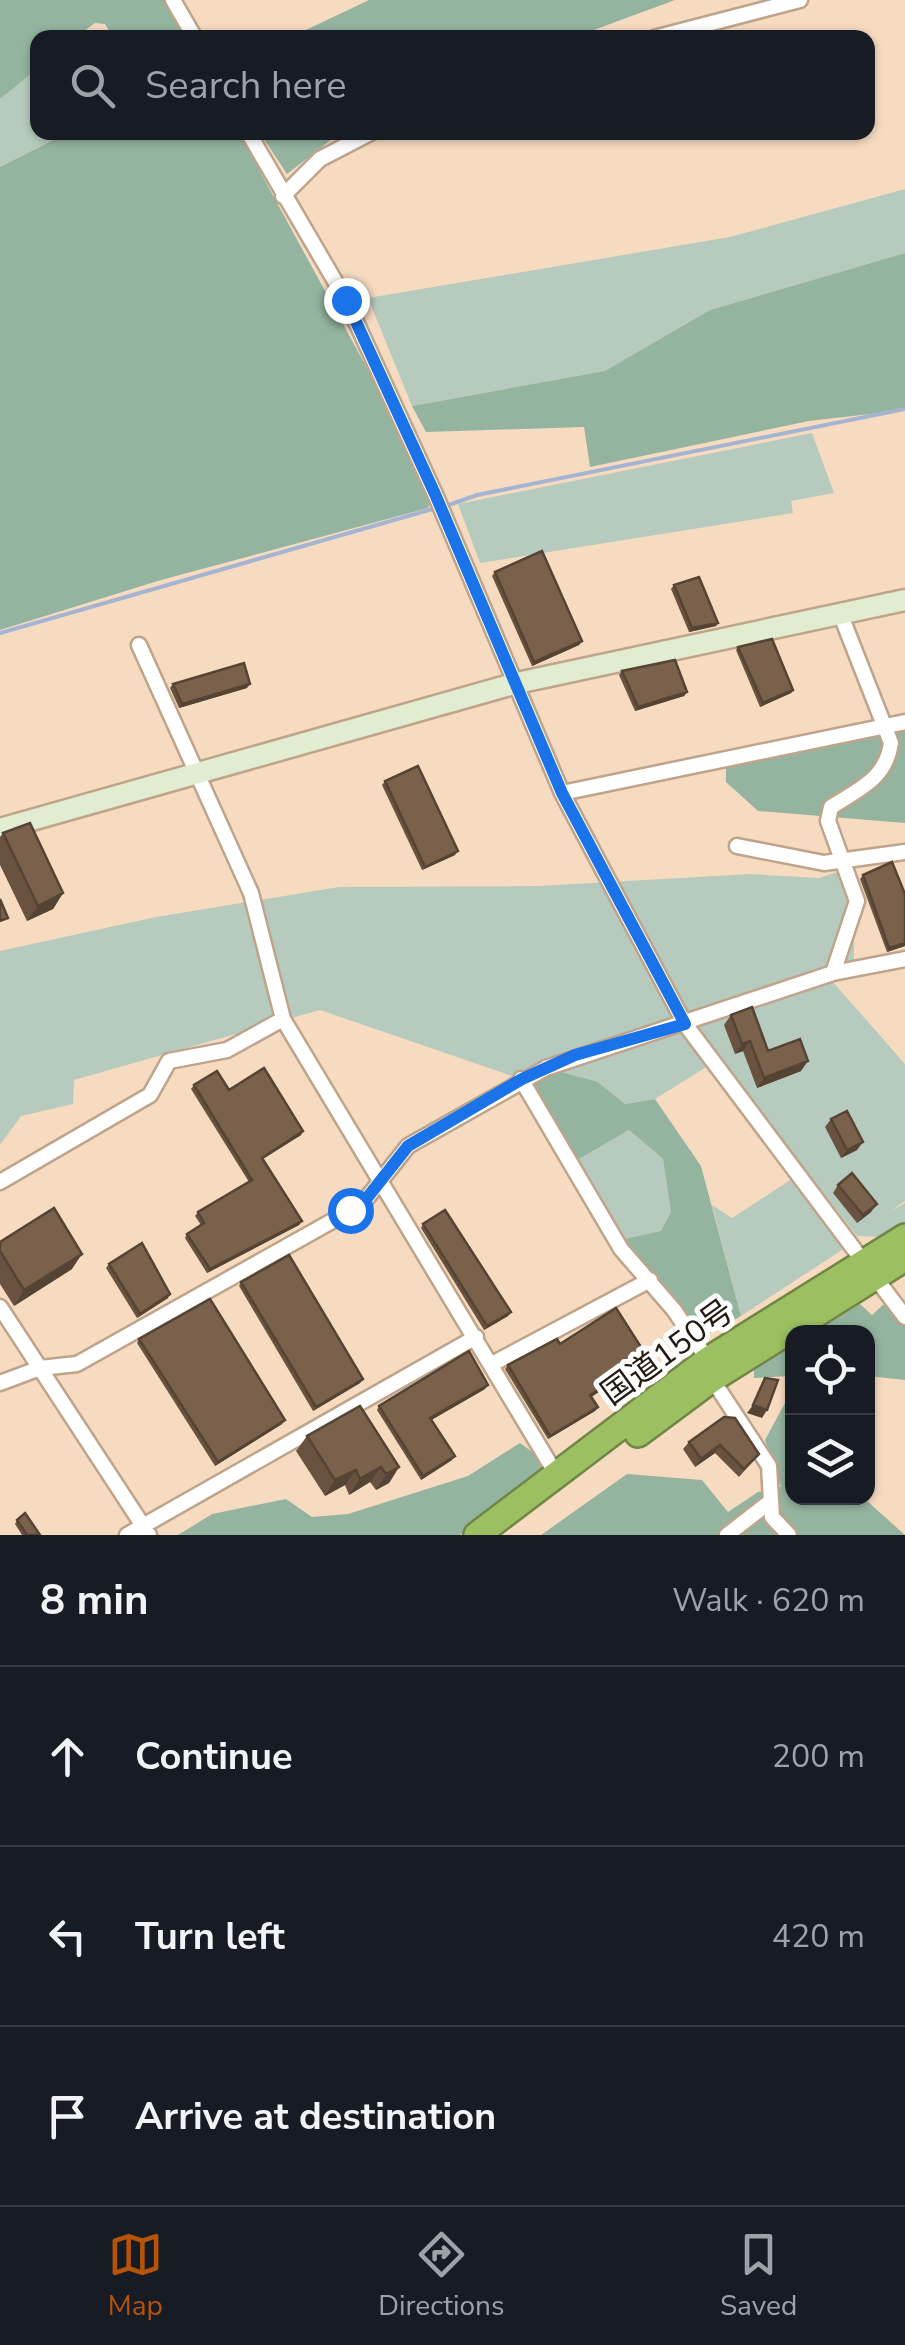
<!DOCTYPE html>
<meta charset="utf-8">
<style>
body{margin:0;font-family:"Nunito Sans","Noto Sans JP",sans-serif;background:#242831;color:#f1f3f6}
.controls{position:absolute;right:30px;bottom:30px;display:grid;overflow:hidden;border-radius:20px;box-shadow:0 2px 8px #0004}
.controls button{width:90px;height:90px;display:grid;place-items:center;padding:0;border:0;border-bottom:2px solid #363941;background:#171b24;color:#f1f3f6;font:50px sans-serif}
.stop{position:absolute;width:30px;height:30px;margin:-22px;border:8px solid #1a73e8;border-radius:50%;background:#fff}
.stop.end{background:#1a73e8;border-color:#fff;box-shadow:0 2px 10px #0008}
.list{margin:0;padding:0;list-style:none}
h2{display:flex;justify-content:space-between;align-items:center;height:130px;margin:0;padding:0 40px;font-size:42px}
h2 small{font-size:32px;font-weight:400;color:#9ea1a6}
.list li{display:grid;grid-template-columns:65px 1fr auto;gap:30px;align-items:center;box-sizing:border-box;height:180px;padding:0 40px;border-top:2px solid #363941}
.list b{display:block;font-size:38px;white-space:nowrap}
.list em{font-size:32px;font-style:normal;color:#9ea1a6}
.icon{flex:none;width:55px;height:55px;fill:none;stroke:currentColor;stroke-width:2;stroke-linecap:round;stroke-linejoin:round}
.map{position:relative;flex:none;width:905px;height:1535px;overflow:hidden}
.search{position:absolute;background:#171b24;box-shadow:0 2px 8px #0004;left:30px;right:30px;top:30px;height:110px;display:flex;align-items:center;gap:25px;box-sizing:border-box;padding:0 35px;border-radius:20px;color:#9ea1a6;font-size:38px}
.sheet{height:670px;background:#171b24}
nav{display:flex;justify-content:space-around;align-items:center;box-sizing:border-box;height:140px;border-top:2px solid #363941;background:#171b24;font-size:28px;color:#9ea1a6}
nav a{display:grid;justify-items:center;gap:5px}
nav .on{color:#b45309}
.map>svg:first-child{display:block}
.green{fill:#b6cbbe}
.forest{fill:#94b4a0}
.lines{fill:none;stroke-linecap:round;stroke-linejoin:round}
.stream{stroke:#a4b4d1;stroke-width:4}
.street-casing{stroke:#bfa48c;stroke-width:19}
.secondary-casing{stroke:#bfa48c;stroke-width:25}
.highway-casing{stroke:#718545;stroke-width:30}
.street{stroke:#fff;stroke-width:14}
.secondary{stroke:#e1ecd0;stroke-width:20}
.highway{stroke:#9bbf61;stroke-width:25}
.wall{fill:#695340}
.shaded-wall{fill:#554434}
.building{fill:#7a614b;stroke:#554434;stroke-width:2.5}
.route{stroke:#1a73e8;stroke-width:12}
.labels{text-anchor:middle;stroke-width:10;stroke-linejoin:round;paint-order:stroke}
.street-label{font-size:32px;fill:#231910;stroke:#fff}
</style>
<div class="map">
<svg width="905" height="1535" viewBox="0 0 905 1535">
<rect width="100%" height="100%" fill="#f7dbc1"/>
<path class="green" d="M37,69L38,132L67,133L0,167V99Z
M905,189V253L710,310L606,371L412,406L368,298L730,237Z
M812,433L834,493L791,501L793,513L480,563L458,504Z
M846,869L854,891V969L688,1017L708,1066L655,1099L625,1104L598,1082L521,1079L320,1010L74,1080L73,1104L21,1116L0,1145V951L156,917L339,887L538,886L751,874L819,878Z
M832,981L905,1064V1201L891,1211L905,1203V1223L879,1237L857,1236L691,1022L797,985Z
M629,1130L663,1159L671,1212L661,1232L616,1241L574,1162Z
M798,1175L845,1248L741,1316L712,1205L732,1218Z"/>
<path class="forest" d="M0,0H164L185,37H113L105,24L95,23L76,37L38,38L37,69L0,99Z
M369,0H675L575,37H291Z
M67,133H239L398,425L431,501L428,508L161,580L0,630V167Z
M260,133H340L287,174Z
M905,253V410L809,421L590,467L584,427L426,432L412,406L605,371L710,310Z
M905,728V823L758,811L726,782V759Z
M546,1068L598,1082L625,1104L655,1099L701,1166L741,1316L701,1338L616,1241L661,1231L671,1212L663,1159L629,1130L574,1162L527,1085Z
M860,1304L872,1315L884,1304L905,1326V1380L868,1376V1332H814Z
M792,1345V1376L754,1378V1368Z
M792,1390V1498L867,1501L905,1535H541L627,1474L702,1480L728,1512L758,1492L781,1487L765,1440Z
M520,1443L542,1459L544,1472L460,1535H178L212,1514L286,1499L312,1517L348,1514L468,1476Z"/>
<g class="lines">
<path class="stream" d="M446,506L477,495L905,409
M0,633L436,508"/>
<g class="street-casing">
<path id="street" d="M173,0L195,38
M654,38L800,0
M248,132L346,300L435,494L562,793L685,1024L905,1317
M283,196L320,159L372,132
M139,645L251,893L283,1019L556,1474
M562,793L905,722
M737,846L824,863L905,852
M833,973L857,901L828,821L831,807C859,789 886,779 891,743L840,613
M521,1079L621,1249L674,1310L708,1360
M0,1182L150,1095L169,1061L227,1050L283,1019
M0,1307L149,1535
M492,1364L650,1280
M712,1379L769,1466L772,1517L789,1535
M0,1383L40,1368L77,1364L350,1211L367,1198L408,1146L546,1068L833,973L905,959
M127,1535L476,1337
M727,1535L771,1501"/>
</g>
<g class="secondary-casing">
<path id="secondary" d="M0,829L517,683L905,600"/>
</g>
<g class="highway-casing">
<path id="highway" d="M638,1434L712,1379L905,1258
M477,1535L708,1360L905,1237"/>
</g>
<use href="#street" class="street"/>
<use href="#secondary" class="secondary"/>
<use href="#highway" class="highway"/>
</g>
<path class="wall" d="M495,572L582,641L579,645L532,666L492,576Z
M674,585L716,626L689,632L671,589Z
M738,647L793,690L791,693L760,707L736,650Z
M622,671L687,692L684,696L635,711L619,675Z
M173,684L247,688L179,708L170,688Z
M385,781L455,855L422,870L382,785Z
M3,833L63,893L53,909L27,921L0,865V837Z
M863,875L905,946L887,952L860,879Z
M731,1015L768,1051L801,1071L757,1088L743,1051L735,1054L724,1025Z
M194,1085L229,1090L303,1131L301,1135L263,1159L302,1221L299,1225L207,1273L185,1238L187,1234L201,1225L195,1216L198,1212L249,1182L191,1089Z
M831,1119L857,1150L841,1158L825,1127Z
M838,1185L871,1212L857,1223L833,1193Z
M423,1224L511,1312L508,1316L484,1330L421,1228Z
M0,1242L72,1269L14,1306L0,1284Z
M109,1264L168,1298L137,1318L106,1268Z
M241,1282L363,1379L360,1383L313,1411L239,1286Z
M139,1339L282,1424L215,1466L137,1343Z
M646,1362L591,1397L598,1407L595,1411L548,1439L505,1369L508,1365Z
M485,1389L431,1420L452,1460L421,1480L377,1410L379,1406Z
M724,1417L759,1454L739,1477L715,1453L695,1467L683,1449L689,1442Z
M307,1436L399,1467L389,1483L376,1490L370,1482L349,1495L345,1485L325,1496L296,1451Z
M17,1520L40,1535H22L15,1524Z"/>
<path class="shaded-wall" d="M718,623L716,626L689,632L692,628Z
M582,641L579,645L532,666L534,662Z
M250,684L247,688L179,708L182,704Z
M793,690L791,693L760,707L763,703Z
M687,692L684,696L635,711L638,707Z
M458,851L455,855L422,870L425,867Z
M63,893L53,909L27,921L38,906Z
M905,943V946L887,952L889,948Z
M750,1041L743,1051L735,1054L742,1044Z
M808,1061L801,1071L757,1088L764,1078Z
M303,1131L301,1135L259,1161L262,1158Z
M863,1142L857,1150L841,1158L847,1150Z
M877,1204L871,1212L857,1223L863,1215Z
M302,1221L299,1225L207,1273L210,1269Z
M82,1254L72,1269L14,1306L24,1290Z
M170,1294L168,1298L137,1318L140,1314Z
M511,1312L508,1316L484,1330L487,1326Z
M648,1358L646,1362L588,1399L590,1395Z
M363,1379L360,1383L313,1411L316,1407Z
M488,1385L485,1389L428,1422L430,1418Z
M753,1405L767,1410L762,1418L747,1413Z
M598,1407L595,1411L548,1439L550,1436Z
M285,1420L282,1424L215,1466L218,1462Z
M720,1445L715,1453L695,1467L701,1459Z
M455,1456L452,1460L421,1480L423,1476Z
M381,1467L370,1482L349,1495L360,1479Z
M399,1467L389,1483L376,1490L386,1474Z
M356,1470L345,1485L325,1496L335,1480Z"/>
<path class="building" d="M542,551L582,641L534,662L495,572Z
M699,577L718,623L692,628L674,585Z
M772,639L793,690L763,703L738,647Z
M675,660L687,692L638,707L622,671Z
M244,663L250,684L182,704L173,684Z
M418,766L458,851L425,867L385,781Z
M30,823L63,893L38,906L3,833Z
M892,862L905,894V943L889,948L863,875Z
M0,899L8,918L0,921Z
M752,1007L768,1051L800,1039L808,1061L764,1078L750,1041L742,1044L731,1015Z
M264,1068L303,1131L262,1158L302,1221L210,1269L187,1234L204,1223L198,1212L252,1180L194,1085L217,1071L229,1090Z
M847,1111L863,1142L847,1150L831,1119Z
M852,1173L877,1204L863,1215L838,1185Z
M54,1208L82,1254L24,1290L0,1251V1242Z
M445,1210L511,1312L487,1326L423,1224Z
M142,1243L170,1294L140,1314L109,1264Z
M289,1255L363,1379L316,1407L241,1282Z
M210,1299L285,1420L218,1462L139,1339Z
M616,1308L648,1358L590,1395L598,1407L550,1436L508,1365L557,1339L560,1344Z
M469,1351L488,1385L430,1418L455,1456L423,1476L379,1406Z
M765,1378L778,1380L767,1410L753,1405Z
M360,1406L399,1467L386,1474L381,1467L360,1479L356,1470L335,1480L307,1436Z
M724,1417L735,1418L759,1454L744,1469L720,1445L701,1459L689,1442Z
M25,1513L40,1535H27L17,1520Z"/>
<g class="lines">
<path class="route" d="M346,300L435,494L562,793L685,1024L575,1055L522,1079L408,1146L367,1198L350,1210"/>
</g>
<g class="labels">
<g class="street-label">
<text transform="translate(667 1352) rotate(-36)" y="11">国道150号</text>
</g>
</g>
</svg>
<div class="controls">
<button><svg class="icon" aria-label="locate" viewBox="0 0 24 24"><circle cx="12" cy="12" r="6"/><path d="M12 2v4M12 18v4M2 12h4M18 12h4"/></svg></button>
<button><svg class="icon" aria-label="layers" viewBox="0 0 24 24"><path d="M12 4l9 5-9 5-9-5zM3 14l9 5 9-5"/></svg></button>
</div>
<div class="stop" style="left:350px;top:1210px"></div>
<div class="stop end" style="left:346px;top:300px"></div>
<div class="search"><svg class="icon" aria-label="search" viewBox="0 0 24 24"><circle cx="10" cy="10" r="6"/><path d="M15 15l6 6"/></svg>Search here</div>
</div>
<section class="sheet">
<h2>8 min<small>Walk · 620 m</small></h2>
<ul class="list">
<li><svg class="icon" aria-label="ahead" viewBox="0 0 24 24"><path d="M12 20V5M6 11l6-6 6 6"/></svg><div><b>Continue</b></div><em>200 m</em></li>
<li><svg class="icon" aria-label="left" viewBox="0 0 24 24"><path d="M17 20v-9H6M10 6l-5 5 5 5"/></svg><div><b>Turn left</b></div><em>420 m</em></li>
<li><svg class="icon" aria-label="arrive" viewBox="0 0 24 24"><path d="M6 21V4h12l-3 4 3 4H6"/></svg><div><b>Arrive at destination</b></div></li>
</ul>
</section>
<nav>
<a class="on"><svg class="icon" aria-label="map" viewBox="0 0 24 24"><path d="M3 6l6-2 6 2 6-2v14l-6 2-6-2-6 2zM9 4v14M15 6v14"/></svg>Map</a>
<a><svg class="icon" aria-label="directions" viewBox="0 0 24 24"><path d="M12 3l9 9-9 9-9-9zM9 14v-3h6M13 9l2 2-2 2"/></svg>Directions</a>
<a><svg class="icon" aria-label="saved" viewBox="0 0 24 24"><path d="M7 4h10v16l-5-4-5 4z"/></svg>Saved</a>
</nav>
